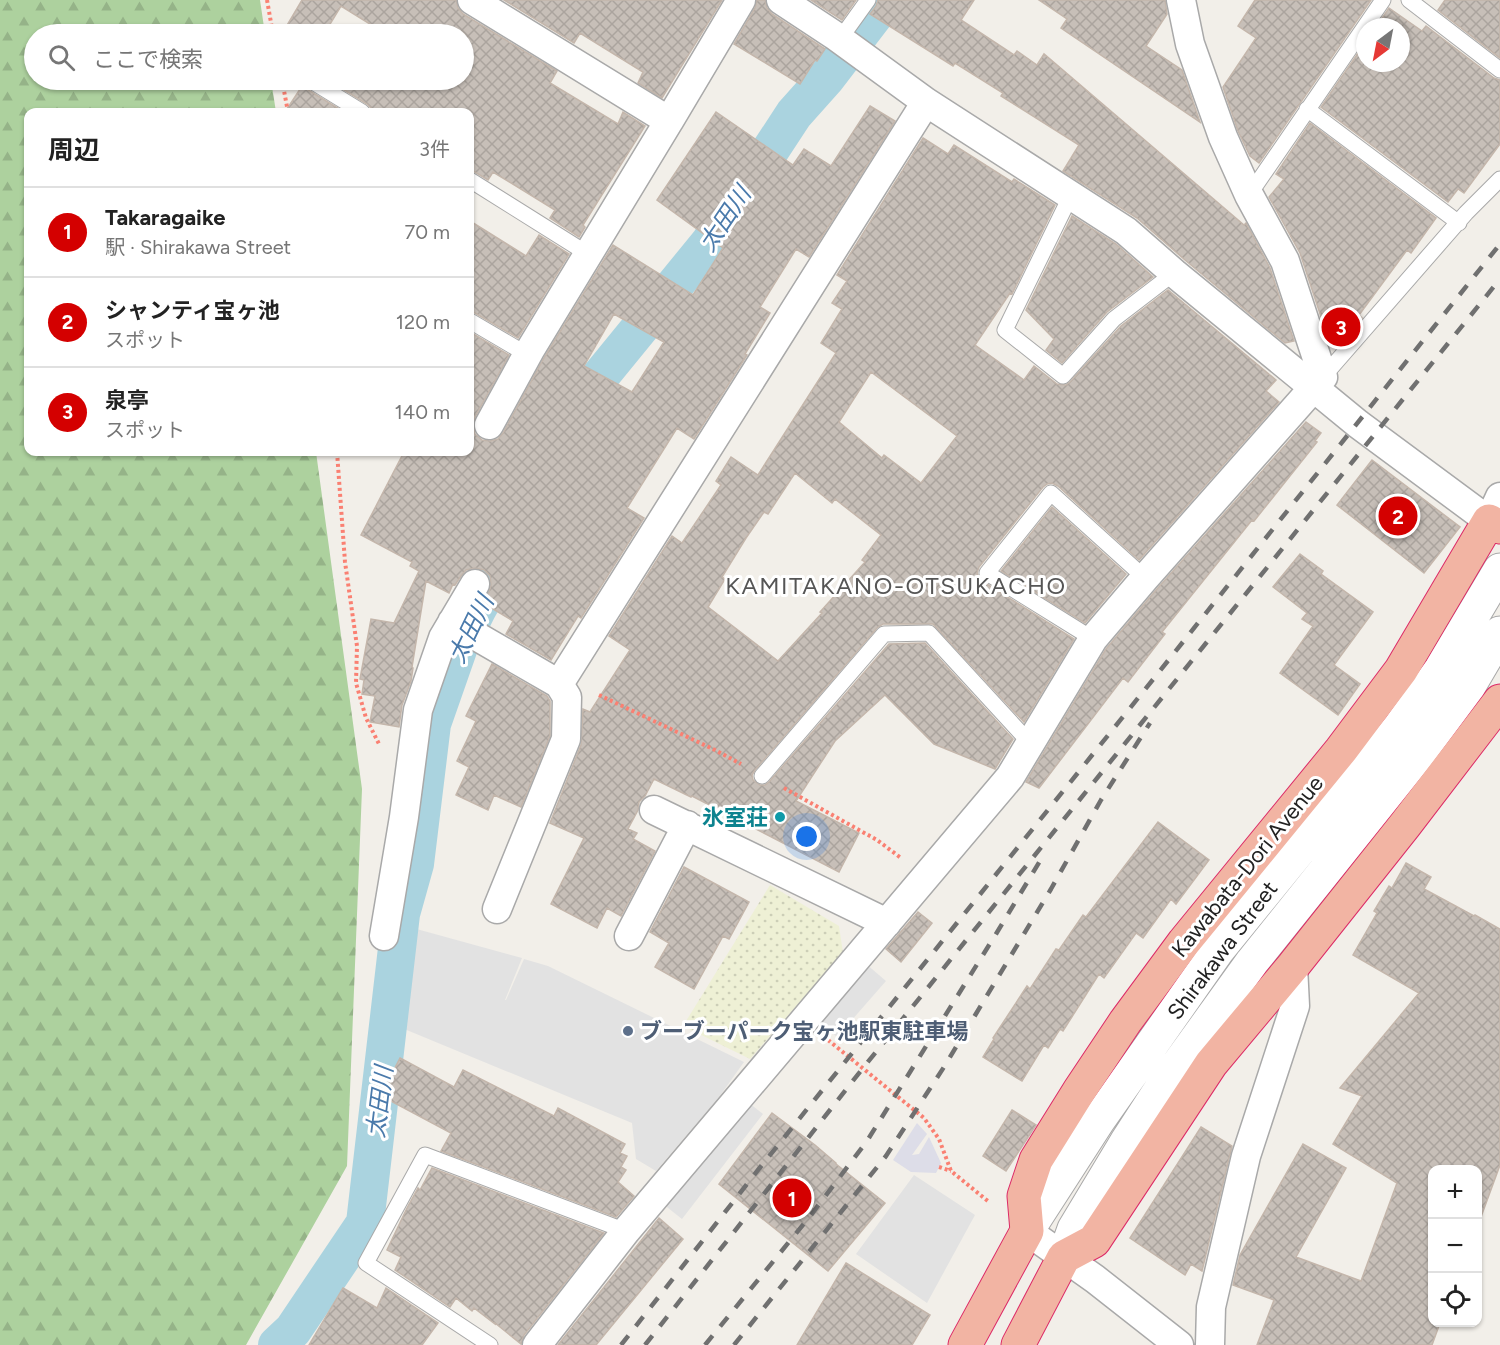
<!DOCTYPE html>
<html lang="ja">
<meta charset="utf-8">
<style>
body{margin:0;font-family:Figtree,"Noto Sans JP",sans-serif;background:#f6f6f6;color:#222}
.controls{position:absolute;right:18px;bottom:18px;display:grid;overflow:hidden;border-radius:12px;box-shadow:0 2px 4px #0004}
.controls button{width:54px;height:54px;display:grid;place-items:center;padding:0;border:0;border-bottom:2px solid #e0e0e0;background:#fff;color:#222;font:30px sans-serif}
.compass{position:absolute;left:1356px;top:18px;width:54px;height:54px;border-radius:50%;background:#fff;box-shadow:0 2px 4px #0004;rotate:212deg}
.you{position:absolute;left:807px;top:837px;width:21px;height:21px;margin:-15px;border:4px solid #fff;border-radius:50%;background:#1a73e8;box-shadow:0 0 0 9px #1a73e833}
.badge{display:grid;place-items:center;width:39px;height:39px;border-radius:50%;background:#d40000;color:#fff;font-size:20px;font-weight:700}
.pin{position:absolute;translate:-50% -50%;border:3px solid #fff;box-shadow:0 2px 6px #0006}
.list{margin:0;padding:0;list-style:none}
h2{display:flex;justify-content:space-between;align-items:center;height:78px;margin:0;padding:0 24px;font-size:26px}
h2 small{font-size:20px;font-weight:400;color:#767676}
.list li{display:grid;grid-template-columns:39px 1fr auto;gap:18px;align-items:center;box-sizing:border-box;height:90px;padding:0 24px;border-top:2px solid #e0e0e0}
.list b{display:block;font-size:22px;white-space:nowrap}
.list p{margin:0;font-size:20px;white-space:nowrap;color:#767676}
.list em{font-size:20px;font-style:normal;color:#767676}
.icon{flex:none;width:33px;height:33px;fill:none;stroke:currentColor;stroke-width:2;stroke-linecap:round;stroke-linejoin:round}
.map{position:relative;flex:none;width:1500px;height:1345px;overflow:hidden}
.search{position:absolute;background:#fff;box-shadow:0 2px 4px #0004;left:24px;top:24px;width:450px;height:66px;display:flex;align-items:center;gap:15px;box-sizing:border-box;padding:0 21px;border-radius:33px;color:#767676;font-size:22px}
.panel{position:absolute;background:#fff;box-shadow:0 2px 4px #0004;left:24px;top:108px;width:450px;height:348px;border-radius:12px}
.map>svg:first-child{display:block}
.farmland{fill:url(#farmland-dots)}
.forest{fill:url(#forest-firs)}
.parking{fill:#e2e2e2}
.plaza{fill:#dddde8}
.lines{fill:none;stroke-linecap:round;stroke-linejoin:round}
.canal{stroke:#aad3df;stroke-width:38}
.building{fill:url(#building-cross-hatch);stroke:#c4b6ab;stroke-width:1.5;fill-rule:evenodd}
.service-casing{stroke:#a9a9a9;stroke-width:17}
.minor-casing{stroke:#a9a9a9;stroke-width:31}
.tertiary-casing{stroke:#a9a9a9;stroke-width:35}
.trunk-casing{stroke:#dc2a67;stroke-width:35}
.path{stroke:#fa8072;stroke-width:4;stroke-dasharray:3 3;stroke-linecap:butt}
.service{stroke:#fff;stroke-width:15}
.minor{stroke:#fff;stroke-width:28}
.tertiary{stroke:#fff;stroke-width:33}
.trunk{stroke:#f2b4a3;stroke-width:33}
.rail{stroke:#707070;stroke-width:4.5;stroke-dasharray:12 12;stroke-linecap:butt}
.culture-dot{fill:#0f9aa8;stroke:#fff;stroke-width:2}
.service-dot{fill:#5c6f8a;stroke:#fff;stroke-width:2}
.labels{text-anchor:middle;stroke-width:6;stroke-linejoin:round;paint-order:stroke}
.culture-label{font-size:22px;font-weight:bold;fill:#0d838f;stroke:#fff;text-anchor:end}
.street-label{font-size:22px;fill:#222;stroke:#fff}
.service-label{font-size:22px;font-weight:bold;fill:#4e5e75;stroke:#fff;text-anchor:start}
.water-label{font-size:24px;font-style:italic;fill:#4a7aab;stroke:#fff}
.neighbourhood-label{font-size:24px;letter-spacing:1.5px;fill:#555;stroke:#fff}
</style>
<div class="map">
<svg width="1500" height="1345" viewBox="0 0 1500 1345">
<defs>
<pattern id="farmland-dots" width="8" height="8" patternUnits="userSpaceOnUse" patternTransform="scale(1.5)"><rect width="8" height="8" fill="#eef0d5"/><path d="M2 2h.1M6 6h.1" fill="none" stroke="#ccceb7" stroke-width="1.8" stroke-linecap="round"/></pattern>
<pattern id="forest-firs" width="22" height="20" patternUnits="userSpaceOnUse" patternTransform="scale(1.5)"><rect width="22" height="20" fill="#add19e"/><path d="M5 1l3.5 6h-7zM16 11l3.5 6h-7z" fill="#95b388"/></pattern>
<pattern id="building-cross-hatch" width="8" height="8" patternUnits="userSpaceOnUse" patternTransform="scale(1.5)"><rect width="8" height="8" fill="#c7bfb8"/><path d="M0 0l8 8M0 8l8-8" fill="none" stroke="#aba49e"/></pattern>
</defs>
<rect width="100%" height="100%" fill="#f2efe9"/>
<path class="farmland" d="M770,885L839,926L843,953L750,1059L683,1026Z"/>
<path class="forest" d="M0,0H260L265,34H34V80H271L276,112H28V452H316L362,789L347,1166L246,1345H0Z"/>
<path class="parking" d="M413,928L522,958L505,1000H506L524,959L548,966L744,1062L719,1097L656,1171L636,1159L632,1123L397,1026Z
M865,963L886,981L837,1037L816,1019Z
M744,1099L763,1114L682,1219L663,1204Z
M914,1175L975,1215L927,1303L856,1254Z"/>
<path class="plaza" d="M917,1123L927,1134L912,1155L919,1154L929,1137L941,1163L936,1173L911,1172L893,1160Z"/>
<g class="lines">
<path class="canal" d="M572,416L575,409L594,384L710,242L794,114L827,77L886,0
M277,1345L293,1330L365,1223L401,914L415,864L432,724L460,644L477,610L516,541"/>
</g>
<path class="building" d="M302,0H456L458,8L463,14L557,71L550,83L618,124L623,112L645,126L583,225L585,227L579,237L550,218L555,210L493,172L488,180L475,172L470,170V112H372L371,108L367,104L328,80H464V34H386L341,6L324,34H299L286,27Z
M504,0H722L662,98L638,83L643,72L580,33L574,43Z
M757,0H765L767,8L772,14L825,49L817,61L815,60L800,84L734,44L755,8Z
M811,0H856L842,20Z
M878,0H974L961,20L1014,55L1017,51L1037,65L1044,54L1244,225L1246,223L1270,268L1294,341L1285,343L1185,260L1137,218L1063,171L1079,145L1001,96L1003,93L955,63L953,66L870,14L876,6Z
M1039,0H1165L1167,14L1146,46L1182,70L1200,122L1061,28L1067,19Z
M1255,0H1371L1259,163L1250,156L1238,131L1223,87L1256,38L1238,26Z
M1445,0H1500V58L1438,10Z
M1389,8L1422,31L1426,26L1494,78L1500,80V144L1464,193L1458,189L1448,202L1321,107L1365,43V63H1401V27H1376Z
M302,86L305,88L344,112H285Z
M870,106L895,121L809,257L796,249L760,307L770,313L745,354L747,355L694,439L677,428L627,508L644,518L581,618L578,616L551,660L506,634L513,621L483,603L489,592L491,585L490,576L484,570L475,568L466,570L461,576L455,585L453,584L449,593L426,581L412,667L413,668L411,681L402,705L399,727L370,722L375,696L362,694L364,680L360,679L371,619L394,623L419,571L410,566L412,562L361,535L404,452H470V332L509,355L475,417L473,425L475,434L482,440L490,441L498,439L503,433L544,358L613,245L693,295L723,248L657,200L716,112L793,165L804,149L831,166ZM614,314L664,342L632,392L584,366Z
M1310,123L1436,218L1411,253L1407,250L1359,315L1362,318L1336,347L1329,341L1300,253L1269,197L1284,179L1276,174Z
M923,138L948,154L954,145L1012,182L1014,179L1055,205L1012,294L1010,293L975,345L1024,380L1034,366L1057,384L1066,385L1070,382L1121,326L1168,290L1276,380L1266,391L1279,402L1139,560L1058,486L1052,483L1047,484L1043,487L979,567L977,573L979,578L982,581L1074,639L1024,722L933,624H883L877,628L755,770L752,775L753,780L760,785H765L769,782L889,644L925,643L1013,739L995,769L934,744L885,695L835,741L796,801L859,833L839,872L692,796L691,797L654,779L645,796L639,802L638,810L628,829L637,833L633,839L655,851L621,916L607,908L597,928L551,904L584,838L550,823L581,745L583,709L590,712L630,650L609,636L672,536L682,543L721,485L716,481L731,457L758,475L836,353L821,343L842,309L832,303L847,281L837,275ZM871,372L957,436L921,483L884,455L882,458L839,422ZM795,473L832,503L835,499L881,535L862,560L865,562L820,612L822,613L778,661L708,607L725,579L722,577L746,538L764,512L768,514Z
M1072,216L1116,244L1153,277L1107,312L1062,363L1046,350L1054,339L1026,310Z
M470,221L526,256L539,235L569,254L518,338L475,313L470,311Z
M1306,422L1321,433L1315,441L1317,442L1254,521L1252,520L1162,632L1165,634L1128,682L1123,678L1039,788L1026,782L1106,649L1157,589Z
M1372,460L1460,527L1424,573L1337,505Z
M1052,507L1126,574L1085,623L1001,571Z
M1300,554L1323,571L1321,574L1373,612L1334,665L1360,684L1338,715L1280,673L1313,626L1302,619L1307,613L1273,587Z
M492,664L547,696L550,701V736L521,807L494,795L488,810L456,795L469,767L457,761L476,721L466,716Z
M1158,822L1209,860L1176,904L1171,899L1143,938L1136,933L1104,978L1099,974L1063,1031L1060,1029L1048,1048L1044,1045L1022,1081L983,1057L994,1039L993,1038L1027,986L1030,989L1056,949L1059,950L1083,915L1086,917Z
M1406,863L1431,877L1424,889L1474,916L1475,915L1500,929V1165L1478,1225V1170H1432V1323H1440L1432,1345H1257L1274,1300L1233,1285L1240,1255L1303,1144L1346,1168L1296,1257L1361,1281L1397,1183L1333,1144L1362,1096L1340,1088L1419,993L1353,955L1377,913L1374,911L1389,886L1392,888Z
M684,867L749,902L729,939L723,936L694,989L655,967L669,943L650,932Z
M918,912L932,923L901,962L886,949Z
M400,1058L454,1087L463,1070L554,1116L558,1108L625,1144L620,1153L627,1156L621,1167L626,1170L618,1182L634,1196L616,1217L441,1151L451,1133L385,1098L388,1091L384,1089Z
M1012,1110L1036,1125L1006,1171L983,1156Z
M772,1113L815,1145L836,1163V1164L885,1203L828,1271L719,1184Z
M1201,1127L1232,1146L1202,1271L1191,1264L1185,1275L1130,1238Z
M432,1168L604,1233L524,1335L521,1344L495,1323V1324L474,1308L472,1311L456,1298L450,1307L395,1270L401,1257L387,1250L407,1208L418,1188L420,1190Z
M659,1218L683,1239L596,1345H558Z
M846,1263L930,1315L912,1345H797Z
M343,1288L377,1308L386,1288L438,1323L422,1345H309Z"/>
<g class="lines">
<g class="service-casing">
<path id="service" d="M1409,0L1500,70
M840,39L868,0
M310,80L362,112
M1307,109L1459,223
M470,180L588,254
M1071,195L1005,330L1063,376L1114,319L1174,273
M1249,195L1383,0
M470,321L528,355
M1323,377L1466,213L1500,179
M1093,639L987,573L1051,493L1145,578
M762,776L884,634L929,633L1030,743
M490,1345L366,1263L425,1155L626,1231"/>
</g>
<g class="minor-casing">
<path id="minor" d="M472,0L669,121L741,0
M781,0L834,35L926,102L1126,231L1174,273L1358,424L1489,521L1500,497
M489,425L530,350L669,121
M452,622L559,684L926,102
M654,810L887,923
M497,909L566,739L567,697L559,684
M384,936L404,817L418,710L443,638L475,584
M629,936L687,825
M1027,1231L1095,1279L1179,1345
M537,1345L626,1231L1010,777L1093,639L1145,578L1323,377L1285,261L1249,195L1223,137L1190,44L1181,0
M1210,1345L1211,1307L1246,1156L1295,1006L1293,966"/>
</g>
<g class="tertiary-casing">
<path id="tertiary" d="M1027,1231L1098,1121L1218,950L1398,729L1441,669L1500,570
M1064,1257L1074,1229L1127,1141L1164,1084L1252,962L1417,756L1469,686L1500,633"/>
</g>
<g class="trunk-casing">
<path id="trunk" d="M965,1345L1027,1231L1024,1196L1036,1160L1079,1091L1125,1022L1184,942L1341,750L1401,670L1489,521L1500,527
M1018,1345L1064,1257L1094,1241L1211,1064L1293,966L1405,825L1500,701"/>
</g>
<path class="path" d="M267,0L273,34
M282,80L288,112
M337,452L345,562L357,646L356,683L366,718L379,744
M599,695L715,750L741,764
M784,788L877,840L901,858
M828,1040L924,1118L939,1139L951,1171L989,1202
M939,1167L951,1171"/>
<use href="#service" class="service"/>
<use href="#minor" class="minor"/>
<use href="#tertiary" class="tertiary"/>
<use href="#trunk" class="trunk"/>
<path class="rail" d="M621,1345L758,1170L1155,677L1500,244
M645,1345L863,1068L1500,279
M705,1345L811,1215L867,1141L996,934L1043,856
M734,1345L886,1156L944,1067L1051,889L1101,800L1150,723"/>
</g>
<circle class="culture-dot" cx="780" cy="817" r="6"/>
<circle class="service-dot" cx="628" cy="1031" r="6"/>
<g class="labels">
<g class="culture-label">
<text x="768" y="825">氷室荘</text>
</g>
<g class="street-label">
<text transform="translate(1247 866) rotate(-51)" y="8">Kawabata-Dori Avenue</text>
<text transform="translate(1222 950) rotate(-53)" y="8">Shirakawa Street</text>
</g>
<g class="service-label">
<text x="640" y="1039">ブーブーパーク宝ヶ池駅東駐車場</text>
</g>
<g class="water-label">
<text transform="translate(725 219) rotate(-56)" y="8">太田川</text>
<text transform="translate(471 629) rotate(-64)" y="8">太田川</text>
<text transform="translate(380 1102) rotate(-83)" y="8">太田川</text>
</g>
<g class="neighbourhood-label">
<text x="896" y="594">KAMITAKANO-OTSUKACHO</text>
</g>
</g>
</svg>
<div class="controls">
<button>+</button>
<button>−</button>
<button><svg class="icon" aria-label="locate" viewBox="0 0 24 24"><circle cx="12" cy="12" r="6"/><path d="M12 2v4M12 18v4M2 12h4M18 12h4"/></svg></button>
</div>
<svg class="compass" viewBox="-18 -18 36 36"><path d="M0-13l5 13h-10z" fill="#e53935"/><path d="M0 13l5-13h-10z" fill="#767676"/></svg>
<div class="you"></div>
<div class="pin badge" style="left:792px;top:1198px">1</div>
<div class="pin badge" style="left:1398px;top:516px">2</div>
<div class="pin badge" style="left:1341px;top:327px">3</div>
<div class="search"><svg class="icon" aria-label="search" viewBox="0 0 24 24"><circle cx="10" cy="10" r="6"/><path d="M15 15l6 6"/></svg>ここで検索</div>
<section class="panel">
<h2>周辺<small>3件</small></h2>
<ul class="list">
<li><span class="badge">1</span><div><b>Takaragaike</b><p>駅 · Shirakawa Street</p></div><em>70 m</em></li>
<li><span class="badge">2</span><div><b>シャンティ宝ヶ池</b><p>スポット</p></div><em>120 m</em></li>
<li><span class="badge">3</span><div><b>泉亭</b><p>スポット</p></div><em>140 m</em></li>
</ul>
</section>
</div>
